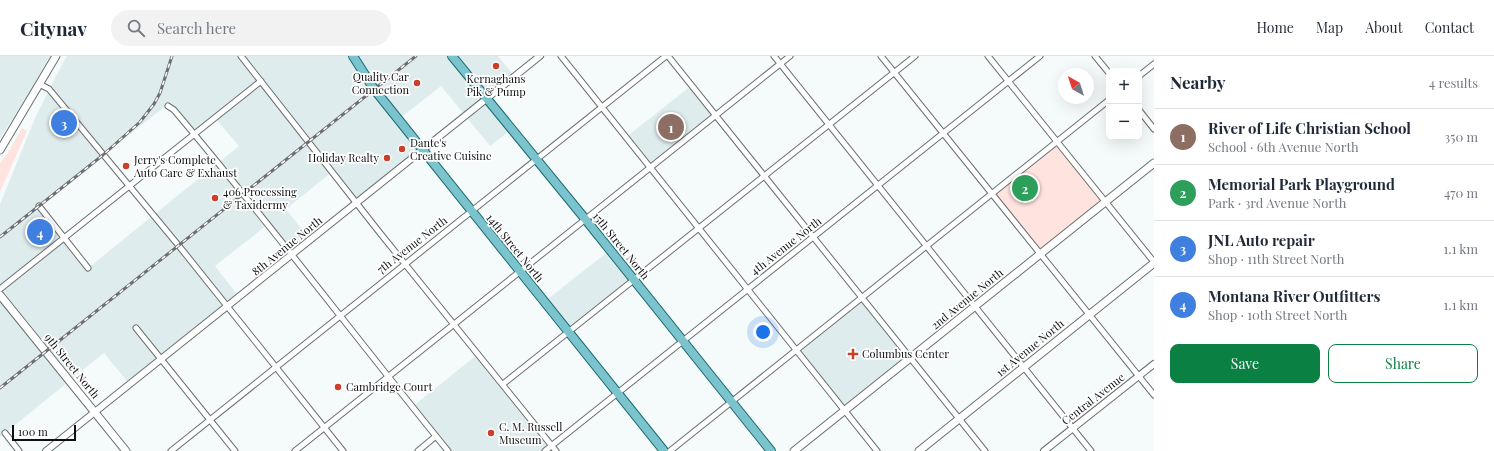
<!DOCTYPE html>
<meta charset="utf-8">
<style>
body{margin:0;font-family:"Playfair Display",serif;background:#f2f2f3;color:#1f2937}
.controls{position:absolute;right:12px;top:12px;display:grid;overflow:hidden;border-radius:8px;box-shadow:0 4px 16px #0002}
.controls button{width:36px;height:36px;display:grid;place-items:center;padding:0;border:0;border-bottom:1px solid #e0e1e3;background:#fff;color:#1f2937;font:20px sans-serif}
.compass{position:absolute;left:1058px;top:12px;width:36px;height:36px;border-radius:50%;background:#fff;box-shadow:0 4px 16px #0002;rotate:321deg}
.scale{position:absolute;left:12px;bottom:10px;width:64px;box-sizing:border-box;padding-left:4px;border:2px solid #0d0e0f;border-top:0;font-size:11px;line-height:14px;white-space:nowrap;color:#0d0e0f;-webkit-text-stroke:3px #fff;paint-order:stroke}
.you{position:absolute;left:763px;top:276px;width:14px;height:14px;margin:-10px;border:3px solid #fff;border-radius:50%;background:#1a73e8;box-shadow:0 0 0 6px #1a73e833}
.badge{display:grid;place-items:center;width:26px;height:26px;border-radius:50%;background:#0b8043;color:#fff;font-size:13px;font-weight:700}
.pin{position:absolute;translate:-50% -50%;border:2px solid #fff;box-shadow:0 1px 4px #0006}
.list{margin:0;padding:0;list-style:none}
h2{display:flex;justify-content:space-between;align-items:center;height:52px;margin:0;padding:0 16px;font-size:17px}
h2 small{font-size:13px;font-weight:400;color:#747a83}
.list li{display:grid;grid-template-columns:26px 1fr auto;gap:12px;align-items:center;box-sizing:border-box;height:56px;padding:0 16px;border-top:1px solid #e0e1e3}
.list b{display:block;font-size:15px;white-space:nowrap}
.list p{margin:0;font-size:13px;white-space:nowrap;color:#747a83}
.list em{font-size:13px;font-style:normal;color:#747a83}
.actions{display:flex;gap:8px;padding:12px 16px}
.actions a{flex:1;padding:9px 0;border:1px solid #0b8043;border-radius:8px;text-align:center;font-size:14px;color:#0b8043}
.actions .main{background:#0b8043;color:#fff}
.icon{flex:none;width:22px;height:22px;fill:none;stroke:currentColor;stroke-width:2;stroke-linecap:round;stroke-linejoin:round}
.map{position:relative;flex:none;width:1154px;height:395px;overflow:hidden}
header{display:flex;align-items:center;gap:24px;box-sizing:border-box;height:56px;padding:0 20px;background:#fff;border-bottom:1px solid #e0e1e3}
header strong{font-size:19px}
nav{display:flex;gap:22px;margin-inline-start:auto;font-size:14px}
.search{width:280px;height:36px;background:#f2f2f3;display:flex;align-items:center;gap:10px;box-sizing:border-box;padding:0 14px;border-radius:22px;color:#747a83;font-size:15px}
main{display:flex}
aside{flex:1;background:#fff}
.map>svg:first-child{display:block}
.built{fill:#dfecee;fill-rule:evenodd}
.green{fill:#ffe3de}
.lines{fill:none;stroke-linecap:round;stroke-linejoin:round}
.minor-casing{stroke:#6b7070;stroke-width:7}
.tertiary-casing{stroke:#6b7070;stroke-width:8}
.secondary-casing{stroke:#6b7070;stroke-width:9}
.primary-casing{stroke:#1b6a74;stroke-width:10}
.minor{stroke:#fff;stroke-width:5}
.tertiary{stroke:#fff;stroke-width:6}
.secondary{stroke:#fff;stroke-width:7}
.primary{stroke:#7bc4cd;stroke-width:8}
.rail-casing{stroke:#6c6e6f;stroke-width:3}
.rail{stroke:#fff;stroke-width:1.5;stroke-dasharray:4.5;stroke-linecap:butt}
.poi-dot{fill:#cb3f2b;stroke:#fff;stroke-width:1.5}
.labels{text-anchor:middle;stroke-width:3.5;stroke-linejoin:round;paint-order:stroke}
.poi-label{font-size:11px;fill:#0d0e0f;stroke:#fff;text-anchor:start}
.street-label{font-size:11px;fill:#0d0e0f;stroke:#fff}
</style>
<header>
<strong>Citynav</strong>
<div class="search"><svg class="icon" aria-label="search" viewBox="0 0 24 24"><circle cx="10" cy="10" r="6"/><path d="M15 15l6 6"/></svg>Search here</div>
<nav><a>Home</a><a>Map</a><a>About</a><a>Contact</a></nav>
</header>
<main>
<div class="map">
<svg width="1154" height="395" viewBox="0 0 1154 395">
<rect width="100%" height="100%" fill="#f5fafb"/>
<path class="built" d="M0,0H50L25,44L0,82Z
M67,0H498L515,21L488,42L512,73L490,90L441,30L399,63L423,93L356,147L332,116L286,153L310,184L291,199L267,169L215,210L239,241L130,329L104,297L0,381V148L36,60L58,16ZM168,50L194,78L215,62L239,90L88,212L39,150L163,52Z
M691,30L716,61L651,112L626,81Z
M610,194L634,224L568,276L544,246Z
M862,242L910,302L844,354L796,294Z
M478,298L552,390L545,395H448L412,351Z"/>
<path class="green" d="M22,72L27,75L0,136V107L8,97Z
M1057,85L1105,146L1040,198L992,138Z"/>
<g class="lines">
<g class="minor-casing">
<path id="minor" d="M241,0L380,177L556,395
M561,0L877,395
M668,0L985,395
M774,0L1091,395
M881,0L1154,339
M988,0L1154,206
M1095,0L1109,17
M1139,20L1154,8
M39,28L49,33L54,39L179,190L343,395
M168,50L174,54C268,165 356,282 448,395
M1139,54L1154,73
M39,150L88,212
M0,233L261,25
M136,272L235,395
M503,328L915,0
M5,377L19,395
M171,395L666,0
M295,395L790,0
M418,395L436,380
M545,395L1040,0
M670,395L1109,44"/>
</g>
<g class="tertiary-casing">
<path id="tertiary" d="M46,395L540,0
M1044,395L1154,308"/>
</g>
<g class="secondary-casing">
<path id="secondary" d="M0,94L56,0
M0,239L126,395
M794,395L1154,107
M919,395L1154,207"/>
</g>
<g class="primary-casing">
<path id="primary" d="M353,0L374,33L664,395
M452,0L586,164L771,395"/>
</g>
<use href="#minor" class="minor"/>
<use href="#tertiary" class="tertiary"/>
<use href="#secondary" class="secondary"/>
<use href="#primary" class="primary"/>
<g class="rail-casing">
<path id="rail" d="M0,181L103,99L140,66L154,48L160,37L172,0
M0,332L416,0"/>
</g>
<use href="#rail" class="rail"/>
</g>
<g class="poi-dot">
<circle cx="496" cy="10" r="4"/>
<circle cx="417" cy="27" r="4"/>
<circle cx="402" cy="93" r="4"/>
<circle cx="387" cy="102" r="4"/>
<circle cx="126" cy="110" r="4"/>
<circle cx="215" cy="142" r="4"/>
<path d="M851 292h4v4h4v4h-4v4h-4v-4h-4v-4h4z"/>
<circle cx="338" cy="331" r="4"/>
<circle cx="491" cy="377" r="4"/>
</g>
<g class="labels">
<g class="poi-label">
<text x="409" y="25" text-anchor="end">Quality Car<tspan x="409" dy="13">Connection</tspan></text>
<text x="496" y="27" text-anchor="middle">Kernaghans<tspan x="496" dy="13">Pik &amp; Pump</tspan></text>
<text x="410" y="91">Dante's<tspan x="410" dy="13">Creative Cuisine</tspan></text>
<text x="379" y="106" text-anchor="end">Holiday Realty</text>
<text x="134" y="108">Jerry's Complete<tspan x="134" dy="13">Auto Care &amp; Exhaust</tspan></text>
<text x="223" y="140">406 Processing<tspan x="223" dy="13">&amp; Taxidermy</tspan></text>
<text x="862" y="302">Columbus Center</text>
<text x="346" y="335">Cambridge Court</text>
<text x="499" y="375">C. M. Russell<tspan x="499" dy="13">Museum</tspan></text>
</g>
<g class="street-label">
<text transform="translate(412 189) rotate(-38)" y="4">7th Avenue North</text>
<text transform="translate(287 190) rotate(-39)" y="4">8th Avenue North</text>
<text transform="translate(621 190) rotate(51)" y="4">15th Street North</text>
<text transform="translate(786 190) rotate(-38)" y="4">4th Avenue North</text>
<text transform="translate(515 192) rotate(51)" y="4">14th Street North</text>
<text transform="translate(967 243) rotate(-39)" y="4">2nd Avenue North</text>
<text transform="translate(1030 292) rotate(-39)" y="4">1st Avenue North</text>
<text transform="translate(72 310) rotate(51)" y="4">9th Street North</text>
<text transform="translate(1093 343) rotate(-38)" y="4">Central Avenue</text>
</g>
</g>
</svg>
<div class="controls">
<button>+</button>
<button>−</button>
</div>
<svg class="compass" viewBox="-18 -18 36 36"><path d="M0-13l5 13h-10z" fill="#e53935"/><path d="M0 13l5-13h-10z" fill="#747a83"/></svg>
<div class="scale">100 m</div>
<div class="you"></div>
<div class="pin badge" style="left:671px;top:71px;background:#8d6e63">1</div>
<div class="pin badge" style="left:1025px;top:132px;background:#2e9e5b">2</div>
<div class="pin badge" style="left:64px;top:67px;background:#3f7fe0">3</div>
<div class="pin badge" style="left:40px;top:176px;background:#3f7fe0">4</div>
</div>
<aside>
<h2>Nearby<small>4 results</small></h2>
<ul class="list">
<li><span class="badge" style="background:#8d6e63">1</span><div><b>River of Life Christian School</b><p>School · 6th Avenue North</p></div><em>350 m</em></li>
<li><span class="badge" style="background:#2e9e5b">2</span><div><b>Memorial Park Playground</b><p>Park · 3rd Avenue North</p></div><em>470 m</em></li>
<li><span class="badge" style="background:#3f7fe0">3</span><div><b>JNL Auto repair</b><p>Shop · 11th Street North</p></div><em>1.1 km</em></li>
<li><span class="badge" style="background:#3f7fe0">4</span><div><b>Montana River Outfitters</b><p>Shop · 10th Street North</p></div><em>1.1 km</em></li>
</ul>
<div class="actions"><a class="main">Save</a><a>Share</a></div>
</aside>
</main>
